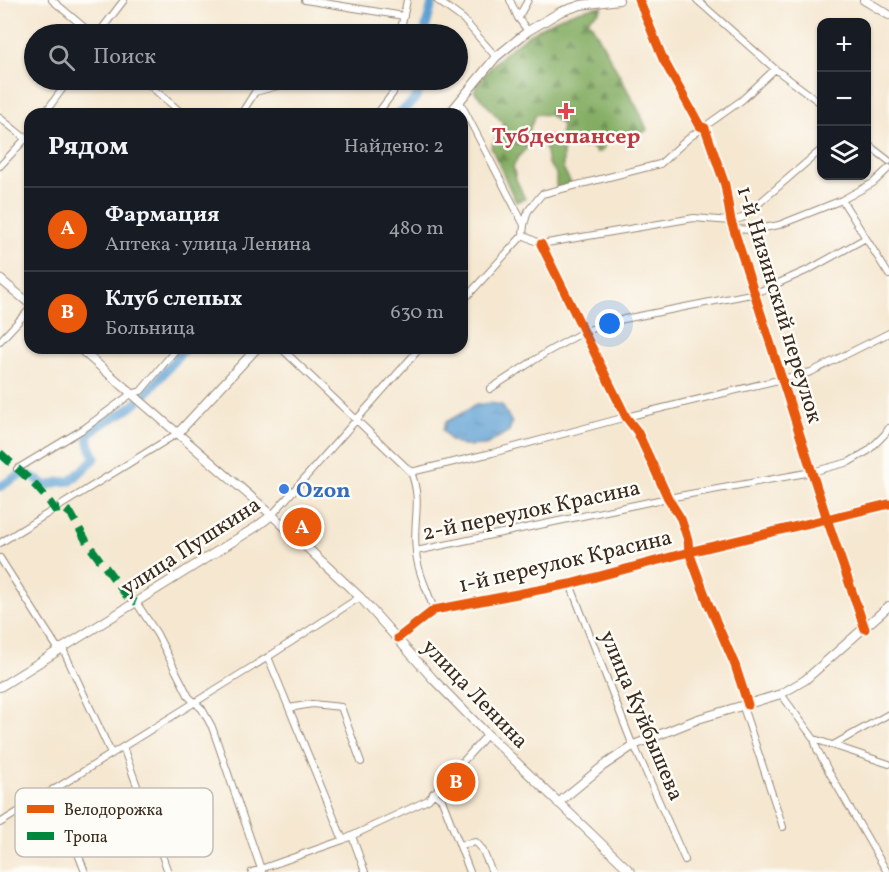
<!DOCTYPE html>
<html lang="ru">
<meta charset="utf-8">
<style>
body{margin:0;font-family:Vollkorn,serif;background:#242831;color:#f1f3f6}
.controls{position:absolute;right:18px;top:18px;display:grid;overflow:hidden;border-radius:12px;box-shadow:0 2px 4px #0004}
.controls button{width:54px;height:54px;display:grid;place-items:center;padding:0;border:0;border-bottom:2px solid #363941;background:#171b24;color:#f1f3f6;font:30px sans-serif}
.you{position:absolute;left:610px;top:324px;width:21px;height:21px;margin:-15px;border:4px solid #fff;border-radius:50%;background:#1a73e8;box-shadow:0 0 0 9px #1a73e833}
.badge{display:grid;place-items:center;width:39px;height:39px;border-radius:50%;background:#ea580c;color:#fff;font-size:20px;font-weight:700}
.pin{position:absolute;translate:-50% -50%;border:3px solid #fff;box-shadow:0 2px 6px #0006}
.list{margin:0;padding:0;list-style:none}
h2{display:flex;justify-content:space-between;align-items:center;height:78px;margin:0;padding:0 24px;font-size:26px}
h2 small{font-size:20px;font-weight:400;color:#9ea1a6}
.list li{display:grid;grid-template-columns:39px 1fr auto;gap:18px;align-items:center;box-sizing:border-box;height:84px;padding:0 24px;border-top:2px solid #363941}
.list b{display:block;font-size:22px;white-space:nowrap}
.list p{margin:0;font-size:20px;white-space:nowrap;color:#9ea1a6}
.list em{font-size:20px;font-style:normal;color:#9ea1a6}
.icon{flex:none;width:33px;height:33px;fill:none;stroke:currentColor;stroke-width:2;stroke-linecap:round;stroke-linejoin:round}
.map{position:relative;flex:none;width:889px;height:872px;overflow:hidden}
.search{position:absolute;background:#171b24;box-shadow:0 2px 4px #0004;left:24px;top:24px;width:444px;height:66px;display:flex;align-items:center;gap:15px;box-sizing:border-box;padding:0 21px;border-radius:33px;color:#9ea1a6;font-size:22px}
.panel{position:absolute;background:#171b24;box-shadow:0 2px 4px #0004;left:24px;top:108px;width:444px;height:246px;border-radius:18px}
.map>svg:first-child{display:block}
.forest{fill:url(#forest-firs);stroke:#606c41;stroke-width:1.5}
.water{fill:url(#water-ripples);stroke:#4e6678;stroke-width:1.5}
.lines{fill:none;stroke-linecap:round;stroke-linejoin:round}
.river{stroke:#60a1d3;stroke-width:9}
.street-casing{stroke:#988877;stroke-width:8}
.secondary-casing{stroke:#988877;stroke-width:10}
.street{stroke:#fff;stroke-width:6}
.secondary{stroke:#fff;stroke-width:8}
.quiet{stroke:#00873e;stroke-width:8;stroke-dasharray:15 8;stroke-linecap:butt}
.cycleway-casing{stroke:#fdfcf7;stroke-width:13}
.cycleway{stroke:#e8590c;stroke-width:9}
.health-dot{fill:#e0444e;stroke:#fdfcf7;stroke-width:2}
.shop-dot{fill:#3f7fe0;stroke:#fdfcf7;stroke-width:2}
.labels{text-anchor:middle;stroke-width:5;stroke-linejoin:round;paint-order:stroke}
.health-label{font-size:22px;font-weight:bold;fill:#be3a42;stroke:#fdfcf7}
.street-label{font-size:22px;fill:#3b2a1e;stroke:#fdfcf7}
.shop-label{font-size:22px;font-weight:bold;fill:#366cbe;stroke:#fdfcf7;text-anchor:start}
.key{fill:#fdfcf7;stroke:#c3bdb6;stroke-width:1.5}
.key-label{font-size:16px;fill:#3b2a1e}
</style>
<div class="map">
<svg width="889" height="872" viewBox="0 0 889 872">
<defs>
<pattern id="forest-firs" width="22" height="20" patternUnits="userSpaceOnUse" patternTransform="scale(1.5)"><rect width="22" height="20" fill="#84ad64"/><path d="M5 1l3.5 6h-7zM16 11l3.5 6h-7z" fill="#6d8d52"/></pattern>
<pattern id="water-ripples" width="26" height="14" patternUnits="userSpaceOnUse" patternTransform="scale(1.5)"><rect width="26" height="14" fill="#60a1d3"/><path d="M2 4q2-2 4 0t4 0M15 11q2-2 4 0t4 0" fill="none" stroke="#5083ab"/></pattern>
</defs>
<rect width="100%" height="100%" fill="#fdfcf7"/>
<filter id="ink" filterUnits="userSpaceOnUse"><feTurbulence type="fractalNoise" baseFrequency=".0167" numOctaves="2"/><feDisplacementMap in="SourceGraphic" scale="12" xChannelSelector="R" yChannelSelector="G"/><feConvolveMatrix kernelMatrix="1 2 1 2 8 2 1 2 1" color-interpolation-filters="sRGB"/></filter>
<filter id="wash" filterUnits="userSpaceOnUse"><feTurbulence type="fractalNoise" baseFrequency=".008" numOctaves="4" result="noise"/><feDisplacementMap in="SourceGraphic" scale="24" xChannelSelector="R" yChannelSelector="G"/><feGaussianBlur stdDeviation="1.35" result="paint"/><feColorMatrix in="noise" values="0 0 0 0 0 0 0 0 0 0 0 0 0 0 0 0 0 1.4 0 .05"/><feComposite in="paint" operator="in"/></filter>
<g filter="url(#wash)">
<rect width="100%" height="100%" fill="#f5e7d0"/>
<path class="forest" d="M602,6L600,11L588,19L592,25L641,115L647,130L634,137L605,141L603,150L600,152H596L592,147L563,148V168L571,183L556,188V173L548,164L543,136L560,137L562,125L549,115L536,114L529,130L527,148L518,157L513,167L516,179L525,199L516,202L491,147L504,124L474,91C498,48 554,12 602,6Z"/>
<path class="water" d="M490,403L502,405L512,423L509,431L486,445L463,446L450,440L443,430L446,422L476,405Z"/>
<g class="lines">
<path class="river" d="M424,34L433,0
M397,114C410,106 421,95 423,80
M0,487C23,472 23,469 47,486L59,482L71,481L95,458L90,446L88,437C99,421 120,417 134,405C153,389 168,367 185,348"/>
</g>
</g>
<g filter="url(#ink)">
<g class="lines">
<g class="street-casing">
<path id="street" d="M52,0L92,34
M305,0L404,16
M437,0L463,19L496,57
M510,0L518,18L528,31
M639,0L663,59L700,126L705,128L725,185L731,221L827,519L865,629
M697,0L775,69L822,104
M518,18L528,0
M98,34L124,0
M400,34L407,0
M143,80L183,114
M460,102L524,225L523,235L541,244
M44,114L69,80
M241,114L255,92L300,80
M377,114L393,93L395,80
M0,118L30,142
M866,143L889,161
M0,166L30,134
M842,200L889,275
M524,225L528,211L542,194L660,164L690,137L742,100L775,69
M735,229L753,230L779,225L842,200L873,183L889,168
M541,244L626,417L637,431L668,498L681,519L688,540L689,552L708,603L735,665L748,705
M541,244L694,218L731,221L742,218L822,149
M462,302L523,235
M0,341L30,309
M281,348L411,472C423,503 412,521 416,551C417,571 428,591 434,610
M490,389L547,352L585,331L624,319L756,293L810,269L864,239
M17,469L85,428L131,394L141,391L177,348
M411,472L492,453L626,417L811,372L889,333
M272,515L420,348
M0,543L178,433
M416,551L668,498L812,472L849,462L868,451L885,434L889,428
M0,558L57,647H62L111,753
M570,584L631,741L634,745L685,860
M136,602L157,634L189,697L202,709L212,727L262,872
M398,638L434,610L570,584L689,552L889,504
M268,657L343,840
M781,694L814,739L817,749L829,772L887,872
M743,707L783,827
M289,708L312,704L341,707L361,762
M814,739L889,764
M833,745L889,714
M123,747L168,872
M53,789L85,872
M433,793L442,800L470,872
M0,823L268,657L360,597
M352,836L365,872
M460,845L476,842L482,849L492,872
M252,872L343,840L428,800L488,734"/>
</g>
<g class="secondary-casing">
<path id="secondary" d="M864,0L889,15
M449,114L496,57L528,31L560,12L581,5L619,0
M0,279L30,304
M79,348L272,515L360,597L434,680L484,731L631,872
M178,433L257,348
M0,687L256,527L272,515
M558,803L603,766L634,745L698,719L781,694L805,680L889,606"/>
</g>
<use href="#street" class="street"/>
<use href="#secondary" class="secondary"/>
<path class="quiet" d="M0,453C19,471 41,487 55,510L64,508L71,514L88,544L129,599L136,602"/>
<g class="cycleway-casing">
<path id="cycleway" d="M639,0L663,59L700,126L705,128L725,185L731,221L827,519L865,629
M541,244L626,417L637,431L668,498L681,519L688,540L689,552L708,603L735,665L748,705
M398,638L434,610L570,584L689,552L889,504"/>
</g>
<use href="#cycleway" class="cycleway"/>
</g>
</g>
<path class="health-dot" d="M563 102h6v6h6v6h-6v6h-6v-6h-6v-6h6z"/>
<circle class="shop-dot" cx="284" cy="489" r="6"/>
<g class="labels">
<g class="health-label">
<text x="566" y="143">Тубдеспансер</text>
</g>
<g class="street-label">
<text transform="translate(781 304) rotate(73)" y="8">1-й Низинский переулок</text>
<text transform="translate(531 509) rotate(-12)" y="8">2-й переулок Красина</text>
<text transform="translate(190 545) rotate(-33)" y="8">улица Пушкина</text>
<text transform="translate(565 560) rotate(-13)" y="8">1-й переулок Красина</text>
<text transform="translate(476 693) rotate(46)" y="8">улица Ленина</text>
<text transform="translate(643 715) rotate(67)" y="8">улица Куйбышева</text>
</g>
<g class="shop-label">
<text x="296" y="497">Ozon</text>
</g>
</g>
<rect x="15" y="788" width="198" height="69" rx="9" class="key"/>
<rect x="27" y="805" width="27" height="8" fill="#e8590c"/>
<rect x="27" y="832" width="27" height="8" fill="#00873e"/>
<g class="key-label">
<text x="64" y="815">Велодорожка</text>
<text x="64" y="842">Тропа</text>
</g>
</svg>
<div class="controls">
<button>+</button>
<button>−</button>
<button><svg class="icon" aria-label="layers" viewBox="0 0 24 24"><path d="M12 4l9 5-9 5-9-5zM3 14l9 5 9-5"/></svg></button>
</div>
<div class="you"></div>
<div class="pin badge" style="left:302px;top:527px">A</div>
<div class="pin badge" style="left:456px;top:782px">B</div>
<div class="search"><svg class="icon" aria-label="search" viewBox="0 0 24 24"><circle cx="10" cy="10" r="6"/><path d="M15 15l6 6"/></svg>Поиск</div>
<section class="panel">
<h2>Рядом<small>Найдено: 2</small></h2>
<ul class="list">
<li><span class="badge">A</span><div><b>Фармация</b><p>Аптека · улица Ленина</p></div><em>480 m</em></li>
<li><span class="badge">B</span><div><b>Клуб слепых</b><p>Больница</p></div><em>630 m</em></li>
</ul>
</section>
</div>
